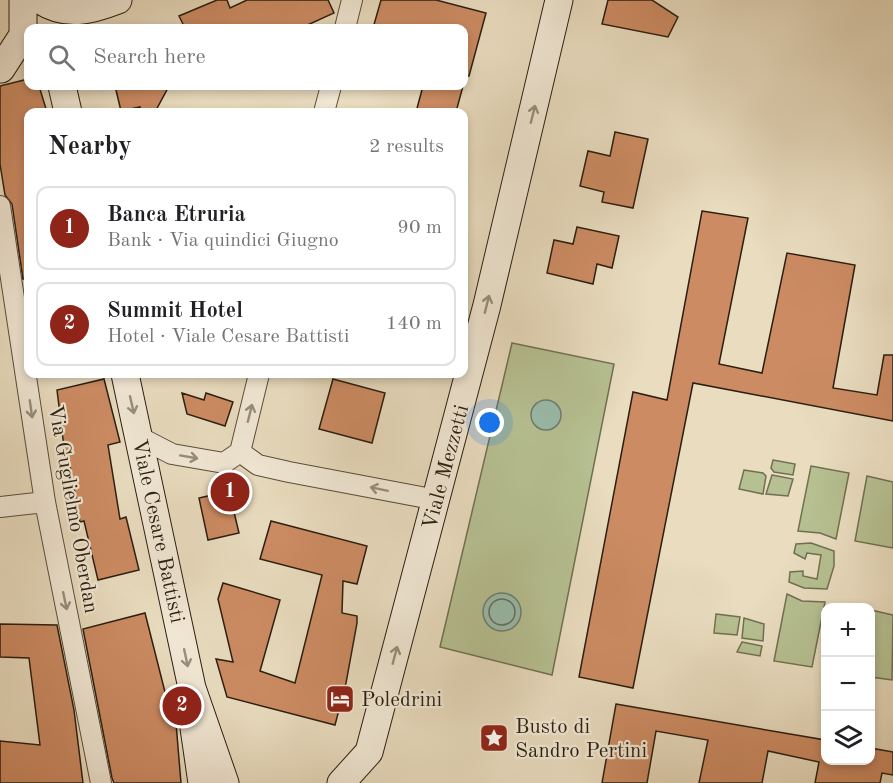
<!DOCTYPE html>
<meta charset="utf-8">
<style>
body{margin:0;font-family:"Old Standard TT",serif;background:#f2f2f2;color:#202124}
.controls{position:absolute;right:18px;bottom:18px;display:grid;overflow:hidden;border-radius:12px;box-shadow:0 3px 9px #0003}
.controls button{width:54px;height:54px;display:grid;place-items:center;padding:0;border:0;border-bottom:2px solid #e0e0e0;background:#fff;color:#202124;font:30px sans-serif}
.you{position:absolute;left:490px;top:423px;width:21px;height:21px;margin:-15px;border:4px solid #fff;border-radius:50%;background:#1a73e8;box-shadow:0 0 0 9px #1a73e833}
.badge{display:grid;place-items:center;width:39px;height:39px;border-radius:50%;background:#8f2418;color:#fff;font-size:20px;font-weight:700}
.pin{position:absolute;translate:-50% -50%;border:3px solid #fff;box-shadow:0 2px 6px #0006}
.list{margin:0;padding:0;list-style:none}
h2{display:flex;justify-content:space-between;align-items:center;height:78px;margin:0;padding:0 24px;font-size:26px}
h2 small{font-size:20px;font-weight:400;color:#757577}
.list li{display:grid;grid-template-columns:39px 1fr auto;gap:18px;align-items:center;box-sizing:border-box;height:84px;margin:0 12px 12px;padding:0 12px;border:2px solid #e0e0e0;border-radius:12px}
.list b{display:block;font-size:22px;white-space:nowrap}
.list p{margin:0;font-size:20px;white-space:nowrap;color:#757577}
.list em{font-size:20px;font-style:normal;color:#757577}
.icon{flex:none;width:33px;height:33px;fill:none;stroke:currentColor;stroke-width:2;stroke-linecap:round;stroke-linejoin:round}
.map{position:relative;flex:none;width:893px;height:783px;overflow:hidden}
.search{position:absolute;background:#fff;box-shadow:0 3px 9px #0003;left:24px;top:24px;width:444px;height:66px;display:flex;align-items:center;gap:15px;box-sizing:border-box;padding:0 21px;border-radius:12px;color:#757577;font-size:22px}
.panel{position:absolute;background:#fff;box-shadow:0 3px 9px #0003;left:24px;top:108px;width:444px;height:270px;border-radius:12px}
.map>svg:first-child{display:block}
.green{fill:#b6c092;stroke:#707052;stroke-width:1.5}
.water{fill:#99bcac;stroke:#6d7d6e;stroke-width:1.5}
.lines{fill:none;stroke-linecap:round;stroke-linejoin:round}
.shore{stroke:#626e5e;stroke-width:1.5}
.building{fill:#cc8b63;stroke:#2a1f11;stroke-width:1.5}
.street-casing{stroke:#5a4e3c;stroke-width:22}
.secondary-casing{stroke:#2a1f11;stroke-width:29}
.street{stroke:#f1e8d5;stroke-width:20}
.secondary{stroke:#f1e8d5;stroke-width:27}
.oneway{stroke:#978e7d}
.labels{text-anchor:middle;stroke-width:4.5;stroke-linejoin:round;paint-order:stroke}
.street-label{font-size:21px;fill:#2a1f11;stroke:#f1e8d5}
.poi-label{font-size:21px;fill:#2a1f11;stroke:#f1e8d5;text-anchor:start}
</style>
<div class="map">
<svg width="893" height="783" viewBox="0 0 893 783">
<rect width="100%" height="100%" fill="#e9dcbf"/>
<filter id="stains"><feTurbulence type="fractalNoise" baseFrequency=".00333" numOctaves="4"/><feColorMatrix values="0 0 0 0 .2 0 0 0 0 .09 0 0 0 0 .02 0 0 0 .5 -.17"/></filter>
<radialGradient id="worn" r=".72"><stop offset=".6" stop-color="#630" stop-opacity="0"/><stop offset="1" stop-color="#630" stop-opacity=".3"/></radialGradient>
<path class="green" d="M512,343L614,364L552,675L440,647Z
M773,460L795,464L793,475L774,472L771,468Z
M811,466L849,473L836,539L820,533L798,531Z
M744,470L763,473L766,476L763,494L739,489Z
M772,475L793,479L788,496L766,494Z
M867,476L893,482V548L855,541Z
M811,543L834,551V566L827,589L804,588L789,582L790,572L803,571V576L817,579L821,555L807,553L805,559L794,553L796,544Z
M787,594L802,601L825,602L812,667L774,661Z
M871,610L893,615L892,680L871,677Z
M716,614L740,617L737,635L714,633Z
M744,618L764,624L763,641L742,638Z
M742,642L762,646L760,656L737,652Z"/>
<path class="water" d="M531 415a15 15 0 1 1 30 0a15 15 0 1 1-30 0Z
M483 612a19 19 0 1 1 38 0a19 19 0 1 1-38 0Z"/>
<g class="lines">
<path class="shore" d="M489 612a13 13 0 1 1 26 0a13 13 0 1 1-26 0Z"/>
</g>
<path class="building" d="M217,0H227L230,8L247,0H328L334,13L301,28H185L179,16Z
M381,0H436L486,13L469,76H464V28H373Z
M608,0H652L678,17L668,37L602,24Z
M28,79V86H39L47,112H28V278L23,279L12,204L5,195L0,164V86Z
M115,86H169L155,112H141L140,107L121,111Z
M423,86H463L456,112H416Z
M615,132L648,139L633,208L602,202L604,192L580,186L588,151L610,156Z
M702,211L748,218L719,364L762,373L787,253L855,265L833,388L877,395L884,355H893V421L693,383L633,688L579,677L633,392L667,400Z
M577,227L619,236L612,268L597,264L593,284L547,273L554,240L573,244Z
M104,379L120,442L108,445L120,519L126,517L139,570L98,580L84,521L80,522L68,455H65L57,390Z
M333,379L385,393L372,443L319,429Z
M182,393L204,400L206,393L233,402L225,426L187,414Z
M229,491L239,533L208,540L199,498Z
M271,521L367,546L357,584L343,581L342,613L357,616V623L346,683L335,725L227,697L216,659L233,662L218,599L223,583L280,600L260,671L295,683L322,575L260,559Z
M145,613L167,700L174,699L181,783H114L112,778L83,629Z
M0,624L57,625L74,710L83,783H0V741L40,745L29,658L0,657Z
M616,704L825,740V760H870V748L893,752V775L882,773L880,783H815L819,762L768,751L762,783H699L708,740L656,731L647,783H602Z"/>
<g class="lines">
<g class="street-casing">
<path id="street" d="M345,28L352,0
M324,112L331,86
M0,206L45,502L101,783
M139,437L172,454L224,463L240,452
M240,452L258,465L289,472L437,500
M240,452L259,374
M0,507L45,502"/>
</g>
<g class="secondary-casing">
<path id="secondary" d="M40,0C66,17 90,11 118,0
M1,69L23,35V0
M62,86L68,112
M125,374L192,688L225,783
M194,728L202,783
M341,783L369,752L487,305L559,0"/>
</g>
<use href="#street" class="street"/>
<use href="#secondary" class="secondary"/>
</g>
<defs><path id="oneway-shaft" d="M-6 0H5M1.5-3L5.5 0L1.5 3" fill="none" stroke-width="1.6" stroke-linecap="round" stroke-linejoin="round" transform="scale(1.5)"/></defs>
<g class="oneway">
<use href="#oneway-shaft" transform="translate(533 114) rotate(-76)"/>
<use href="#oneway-shaft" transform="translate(487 304) rotate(-76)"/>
<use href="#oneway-shaft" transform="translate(132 405) rotate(77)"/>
<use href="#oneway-shaft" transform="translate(31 409) rotate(82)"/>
<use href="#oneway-shaft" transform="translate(250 413) rotate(-76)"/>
<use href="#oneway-shaft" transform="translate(189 457) rotate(10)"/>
<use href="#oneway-shaft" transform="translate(379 489) rotate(-168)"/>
<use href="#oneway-shaft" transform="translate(65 601) rotate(78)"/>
<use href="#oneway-shaft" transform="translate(395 655) rotate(-75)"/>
<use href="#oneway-shaft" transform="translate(186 658) rotate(78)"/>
</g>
<defs>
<g id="hotel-square" transform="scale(1.5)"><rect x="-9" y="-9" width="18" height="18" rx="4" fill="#8f2418" stroke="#f1e8d5"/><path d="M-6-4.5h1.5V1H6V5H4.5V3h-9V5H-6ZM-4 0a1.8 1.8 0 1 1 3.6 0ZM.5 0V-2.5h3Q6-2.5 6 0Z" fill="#fff"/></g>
<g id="sight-square" transform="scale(1.5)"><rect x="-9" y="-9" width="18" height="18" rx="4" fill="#8f2418" stroke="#f1e8d5"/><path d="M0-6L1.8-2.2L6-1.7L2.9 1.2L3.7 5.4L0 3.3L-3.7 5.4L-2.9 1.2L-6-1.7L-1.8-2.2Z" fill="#fff"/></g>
</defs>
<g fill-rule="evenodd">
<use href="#hotel-square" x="340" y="699"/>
<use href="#sight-square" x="494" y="738"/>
</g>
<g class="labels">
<g class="street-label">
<text transform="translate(445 467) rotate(-75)" y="7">Viale Mezzetti</text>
<text transform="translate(74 509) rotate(80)" y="7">Via Guglielmo Oberdan</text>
<text transform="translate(159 531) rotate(78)" y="7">Viale Cesare Battisti</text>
</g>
<g class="poi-label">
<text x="361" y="706">Poledrini</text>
<text x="515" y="733">Busto di<tspan x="515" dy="24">Sandro Pertini</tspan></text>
</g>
</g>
<rect width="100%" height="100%" filter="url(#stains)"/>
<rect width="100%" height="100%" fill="url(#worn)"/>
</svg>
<div class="controls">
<button>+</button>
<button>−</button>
<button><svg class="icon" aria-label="layers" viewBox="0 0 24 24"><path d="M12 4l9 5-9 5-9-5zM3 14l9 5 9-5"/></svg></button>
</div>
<div class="you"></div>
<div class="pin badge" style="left:230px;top:492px">1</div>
<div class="pin badge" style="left:182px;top:706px">2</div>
<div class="search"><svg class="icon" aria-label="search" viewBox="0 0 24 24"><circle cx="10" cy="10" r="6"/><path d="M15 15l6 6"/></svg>Search here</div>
<section class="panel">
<h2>Nearby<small>2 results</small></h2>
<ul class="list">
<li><span class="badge">1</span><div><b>Banca Etruria</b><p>Bank · Via quindici Giugno</p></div><em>90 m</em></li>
<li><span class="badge">2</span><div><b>Summit Hotel</b><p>Hotel · Viale Cesare Battisti</p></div><em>140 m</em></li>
</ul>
</section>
</div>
